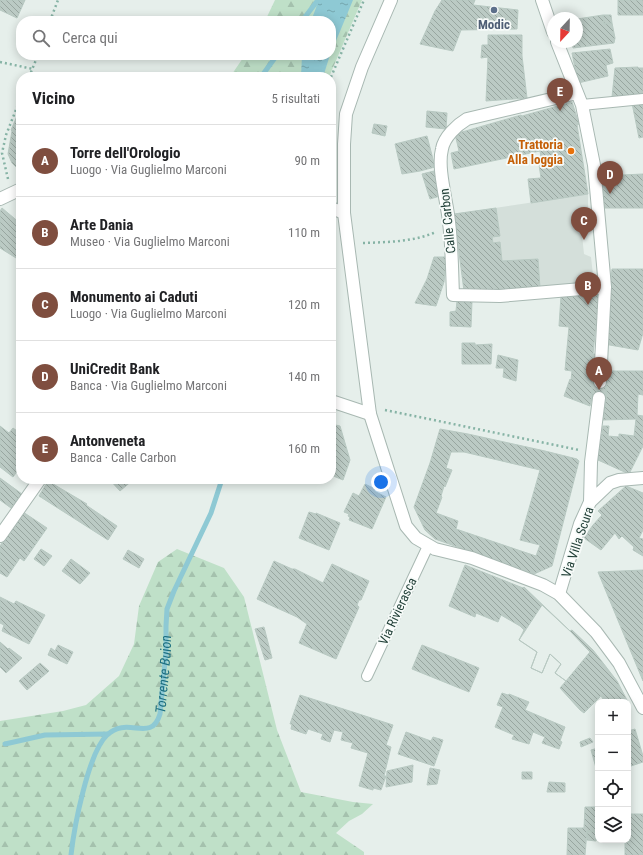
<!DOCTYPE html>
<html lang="it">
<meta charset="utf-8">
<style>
body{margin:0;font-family:"Roboto Condensed",sans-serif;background:#f6f6f6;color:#202124}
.controls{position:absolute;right:12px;bottom:12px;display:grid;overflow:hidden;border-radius:8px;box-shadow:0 2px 10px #0003}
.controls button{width:36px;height:36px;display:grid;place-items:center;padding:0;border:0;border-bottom:1px solid #e0e0e0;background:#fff;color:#202124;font:20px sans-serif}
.compass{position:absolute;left:547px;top:12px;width:36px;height:36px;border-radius:50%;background:#fff;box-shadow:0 2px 10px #0003;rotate:202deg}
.you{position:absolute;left:381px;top:482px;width:14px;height:14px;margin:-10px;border:3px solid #fff;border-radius:50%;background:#1a73e8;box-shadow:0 0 0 6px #1a73e833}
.badge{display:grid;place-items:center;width:26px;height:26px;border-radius:50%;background:#7f4e3f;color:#fff;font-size:13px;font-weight:700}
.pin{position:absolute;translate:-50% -33px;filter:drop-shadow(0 1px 2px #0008)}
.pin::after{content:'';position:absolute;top:21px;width:14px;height:12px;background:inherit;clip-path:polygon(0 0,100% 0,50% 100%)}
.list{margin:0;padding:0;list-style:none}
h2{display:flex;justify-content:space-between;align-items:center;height:52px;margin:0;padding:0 16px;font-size:17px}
h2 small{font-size:13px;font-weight:400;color:#757577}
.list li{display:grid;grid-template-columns:26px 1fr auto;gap:12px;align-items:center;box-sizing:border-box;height:72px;padding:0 16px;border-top:1px solid #e0e0e0}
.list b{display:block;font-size:15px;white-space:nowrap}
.list p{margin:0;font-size:13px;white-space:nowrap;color:#757577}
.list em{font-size:13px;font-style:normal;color:#757577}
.icon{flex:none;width:22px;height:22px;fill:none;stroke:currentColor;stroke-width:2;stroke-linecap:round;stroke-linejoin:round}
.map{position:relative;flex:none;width:643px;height:855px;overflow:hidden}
.search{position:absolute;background:#fff;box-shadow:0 2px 10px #0003;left:16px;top:16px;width:320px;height:44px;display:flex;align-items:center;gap:10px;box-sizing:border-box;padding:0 14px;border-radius:16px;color:#757577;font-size:15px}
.panel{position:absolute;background:#fff;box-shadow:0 2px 10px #0003;left:16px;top:72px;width:320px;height:412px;border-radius:16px}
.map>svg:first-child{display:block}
.built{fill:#d4dfda}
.forest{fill:url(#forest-firs)}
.water{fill:url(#water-ripples)}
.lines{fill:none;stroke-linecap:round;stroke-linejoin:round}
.stream{stroke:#8ec9d4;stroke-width:5}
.building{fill:url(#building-back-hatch);stroke:#b8c9c2;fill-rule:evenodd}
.service-casing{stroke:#a8b8b2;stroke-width:12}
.minor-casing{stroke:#a8b8b2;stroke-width:14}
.tertiary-casing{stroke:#a8b8b2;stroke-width:14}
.path{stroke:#86b3a5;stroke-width:2.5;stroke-dasharray:2 3;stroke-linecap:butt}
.service{stroke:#fff;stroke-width:10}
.minor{stroke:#fff;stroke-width:12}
.tertiary{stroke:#fff;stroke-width:12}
.service-dot{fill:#5c6f8a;stroke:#f7fbf9;stroke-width:1.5}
.food-dot{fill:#e8710a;stroke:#f7fbf9;stroke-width:1.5}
.labels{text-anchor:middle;stroke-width:3.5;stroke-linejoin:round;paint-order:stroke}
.service-label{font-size:13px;font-weight:bold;fill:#4e5e75;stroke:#f7fbf9}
.food-label{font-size:13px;font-weight:bold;fill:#c56008;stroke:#f7fbf9;text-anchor:end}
.street-label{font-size:13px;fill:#24423a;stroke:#f7fbf9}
.water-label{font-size:14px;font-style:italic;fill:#1c6f80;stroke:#f7fbf9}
</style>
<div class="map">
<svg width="643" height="855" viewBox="0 0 643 855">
<defs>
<pattern id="forest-firs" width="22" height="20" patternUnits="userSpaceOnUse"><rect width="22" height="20" fill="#bfe0c8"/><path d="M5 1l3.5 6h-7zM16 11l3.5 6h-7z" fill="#a4c1ad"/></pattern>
<pattern id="water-ripples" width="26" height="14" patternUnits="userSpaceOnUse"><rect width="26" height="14" fill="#8ec9d4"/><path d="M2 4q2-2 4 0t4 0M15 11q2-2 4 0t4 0" fill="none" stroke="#74a5ad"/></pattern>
<pattern id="building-back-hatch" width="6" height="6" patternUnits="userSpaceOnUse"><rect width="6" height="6" fill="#bbcac4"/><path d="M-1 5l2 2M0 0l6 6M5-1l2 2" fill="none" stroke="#98a6a0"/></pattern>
</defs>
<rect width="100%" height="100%" fill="#e6efeb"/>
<path class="built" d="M588,194V225L582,235L584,254L591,257L594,284L540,288L464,291L454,214Z"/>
<path class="forest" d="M275,0H362L329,77H230L245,55H331V21H265Z
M177,549L224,568L244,597L277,730L301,792L353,802L373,804L362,814L349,821L336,833L364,852V855H0V721L63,711L86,705L119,676L134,644L139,606L158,562Z"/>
<path class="water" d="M319,0H353L331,53V21H311Z
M302,55H330L323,77H301Z"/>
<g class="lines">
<g class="stream">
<path d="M302,21L318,0"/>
<path d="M261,77L277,55"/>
<path d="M5,744L45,735L108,734"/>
<path id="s1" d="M71,855C74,828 88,753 107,735C128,715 151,744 160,714L166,651V626L167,609L174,591L211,513L222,479"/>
</g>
</g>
<path class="building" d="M0,0H25L17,18L0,10Z
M442,0H475L473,5L518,10L517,29L461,30L453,51L420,44L435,11Z
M618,0H643V15H618Z
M603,15H611L612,23L604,24Z
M603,15L604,24L612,23L615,38L614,43L573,48L572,42H577V19Z
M488,35H522V56L527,98L486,101L488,57L481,58L482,45H488Z
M610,49L613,63L606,65L608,76L578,83L572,53Z
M638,67V68H643V96L612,97L615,68Z
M572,102L579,124L577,125L588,194L531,203L528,179L541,178L538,158L541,157L540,151L454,169L451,153L459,151L455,134L521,115L522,116Z
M643,102V137L639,138L632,103Z
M21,107V168H17L12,163L8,154L12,131L11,130Z
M427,111L447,113L446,129L426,127Z
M374,124L387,126L385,136L372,133Z
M427,136L435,167L420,171L402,174L395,144Z
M434,171L440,196L430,199L422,174Z
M643,174V208H604L602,176Z
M2,208L21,224V233L16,238L21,241V261L0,248V211Z
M496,208L500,236L492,237L493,243L500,242L502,261L538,259L540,288L464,291L454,214Z
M434,257H446V263L444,282L436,306L415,303L427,279Z
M612,269H643V333L638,350L604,344Z
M573,294L599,295L593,354H596L592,382V398L590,406L564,396L570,379L571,380L572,371L565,370L569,327L559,326L561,296H573Z
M457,301H472L471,327L450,326V312L456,311Z
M462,343H475V345L492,344L491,364H462Z
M498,355L518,360L516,381L503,377L504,368H496Z
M606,371H643V395L638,394L637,415L643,416V446L629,474L598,460L600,434L602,435L603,426H609L608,436L619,437V434L634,436L636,419L603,420L606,398Z
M592,382H606V398H592Z
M331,424L340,426L350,460L343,480L331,475Z
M0,426L9,433L13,428L21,434V466L13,477L0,467Z
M440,429L468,434L545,451L577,459L579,461L552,566L534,574L435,539L425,530L414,507L430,463ZM451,452H464L540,470L520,540L540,545L536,556L521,551L456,529L458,521L436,513L442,497L441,496L444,486L445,487L452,470L446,468Z
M0,478L22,494L11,508L0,500Z
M109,479H134L120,491Z
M48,481L87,504L86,505L117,526L108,540L39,496Z
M365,484L375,489L374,491L386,497L372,529L349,520L350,517L348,516L349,514L344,512L353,493L359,496Z
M626,486L643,493V530L639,538L643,539V556L633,550L634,547L622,536L619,539L615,533L601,550L584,538L593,525L602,515L598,511Z
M23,512L47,528L24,561L20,558L7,577L0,573V546Z
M309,512L316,514V513L340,523L329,550L299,538Z
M41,549L52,556L44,566L34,559Z
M128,550L144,559L139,568L123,559Z
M71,559L90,573L80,584L62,571Z
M274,561L292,569H295L323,583L332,564L369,581L361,600H359L357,605L359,607L336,659L299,643L307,624L297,617L257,599Z
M465,565L523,588L524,587L570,631L572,630L593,650L617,681L628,702H605L601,696L584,713L580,710L560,688L566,681L555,673L561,664L550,654L542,673L531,668L537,652L519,640L524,630L520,626L501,615L498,622L476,613L475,617L449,606Z
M643,570V681L598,572Z
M0,597L14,604L16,601L45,615L29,644L2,631L4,625L0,623Z
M542,605L570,631L590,652L566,681L555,673L561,664L550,654L542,673L531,668L537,652L519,640Z
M264,627L272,658L265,660L255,629Z
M0,642L8,649L9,648L22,658L6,673L0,667Z
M58,645L73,652L67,664L48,655L51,648L55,651Z
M422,645L479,668L469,692L412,669Z
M40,663L49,671L27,690L19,681Z
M502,693L508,695L509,694L529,702L525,710L565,727L560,741L562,742L559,749L542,743L545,737L533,732L529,744L512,739L514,735L495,727L503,707L497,705Z
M300,695L393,725L386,745L391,747L384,776H386L381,790L373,788V790L359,786L368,753L351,748L353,743L341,740L343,732L334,730L330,742L321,739L323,734L308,729L306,734L291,729L292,724H290Z
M635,729L643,756V762L628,767V731Z
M406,732L431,741L433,737L443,740L434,766L398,754Z
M590,738L593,742L581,747L580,742Z
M598,748V775L591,750Z
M413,765L412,782L386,787L387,771Z
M430,768L440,770L437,784L427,785Z
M522,772H532V779H522Z
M549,782L565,783V792H547Z
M585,807H598V831H587L585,855H567L568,828H584Z
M628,814H643V855H625V841H619L628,840Z
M587,831H597L596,841L587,840Z"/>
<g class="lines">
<g class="service-casing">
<path id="service" d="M582,105L643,99
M367,676L428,546"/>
</g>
<g class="minor-casing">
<path id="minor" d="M542,0L553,32
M557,42L582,105L594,165L605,287L600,382
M577,93L467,119C457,125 444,137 442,149C437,168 447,201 449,222C452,246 452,271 453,295L500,296L605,287
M0,199L21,189
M331,208L344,213
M331,401L370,414
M590,502L591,462L599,398
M0,536L40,479
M559,594L580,524L590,502L610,483L619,480L643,478"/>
</g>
<g class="tertiary-casing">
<path id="tertiary" d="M391,0L362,67L346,114L344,144V213L370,414L406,526L416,538L435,549L472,558L543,585L559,594L596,632L619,663L643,708"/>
</g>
<path class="path" d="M50,21L58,0
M0,62L33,69
M29,77L38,55
M331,77L364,0
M8,179L2,153L6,135L21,97
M363,243C388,242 413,242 436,232
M385,410L579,450"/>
<use href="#service" class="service"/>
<use href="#minor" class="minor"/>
<use href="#tertiary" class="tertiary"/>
</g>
<circle class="service-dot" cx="494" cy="10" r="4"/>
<circle class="food-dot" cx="571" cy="151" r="4"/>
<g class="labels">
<g class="service-label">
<text x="494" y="29">Modic</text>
</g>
<g class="food-label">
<text x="563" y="149">Trattoria<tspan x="563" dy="15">Alla loggia</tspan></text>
</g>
<g class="street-label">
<text transform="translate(447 221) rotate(-96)" y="5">Calle Carbon</text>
<text transform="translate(577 542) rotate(-71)" y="5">Via Villa Scura</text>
<text transform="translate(397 611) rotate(-65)" y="5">Via Rivierasca</text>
</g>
<g class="water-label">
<text dy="5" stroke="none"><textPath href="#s1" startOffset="229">Torrente Buion</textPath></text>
</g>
</g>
</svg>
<div class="controls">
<button>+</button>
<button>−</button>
<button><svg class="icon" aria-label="locate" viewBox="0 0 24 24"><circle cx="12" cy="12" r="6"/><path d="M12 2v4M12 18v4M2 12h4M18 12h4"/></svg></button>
<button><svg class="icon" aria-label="layers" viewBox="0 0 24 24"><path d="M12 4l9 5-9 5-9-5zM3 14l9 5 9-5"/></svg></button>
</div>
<svg class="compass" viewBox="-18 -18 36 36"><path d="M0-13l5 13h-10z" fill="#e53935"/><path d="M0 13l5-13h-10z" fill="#757577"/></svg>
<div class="you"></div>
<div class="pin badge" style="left:599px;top:390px">A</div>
<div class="pin badge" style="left:588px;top:305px">B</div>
<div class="pin badge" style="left:584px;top:240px">C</div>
<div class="pin badge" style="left:610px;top:194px">D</div>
<div class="pin badge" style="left:560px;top:111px">E</div>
<div class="search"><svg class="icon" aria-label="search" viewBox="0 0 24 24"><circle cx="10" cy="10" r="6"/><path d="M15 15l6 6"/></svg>Cerca qui</div>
<section class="panel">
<h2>Vicino<small>5 risultati</small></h2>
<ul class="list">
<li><span class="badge">A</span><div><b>Torre dell'Orologio</b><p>Luogo · Via Guglielmo Marconi</p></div><em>90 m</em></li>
<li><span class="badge">B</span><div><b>Arte Dania</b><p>Museo · Via Guglielmo Marconi</p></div><em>110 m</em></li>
<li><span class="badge">C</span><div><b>Monumento ai Caduti</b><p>Luogo · Via Guglielmo Marconi</p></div><em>120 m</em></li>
<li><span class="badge">D</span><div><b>UniCredit Bank</b><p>Banca · Via Guglielmo Marconi</p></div><em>140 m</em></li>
<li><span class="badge">E</span><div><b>Antonveneta</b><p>Banca · Calle Carbon</p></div><em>160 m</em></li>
</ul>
</section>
</div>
